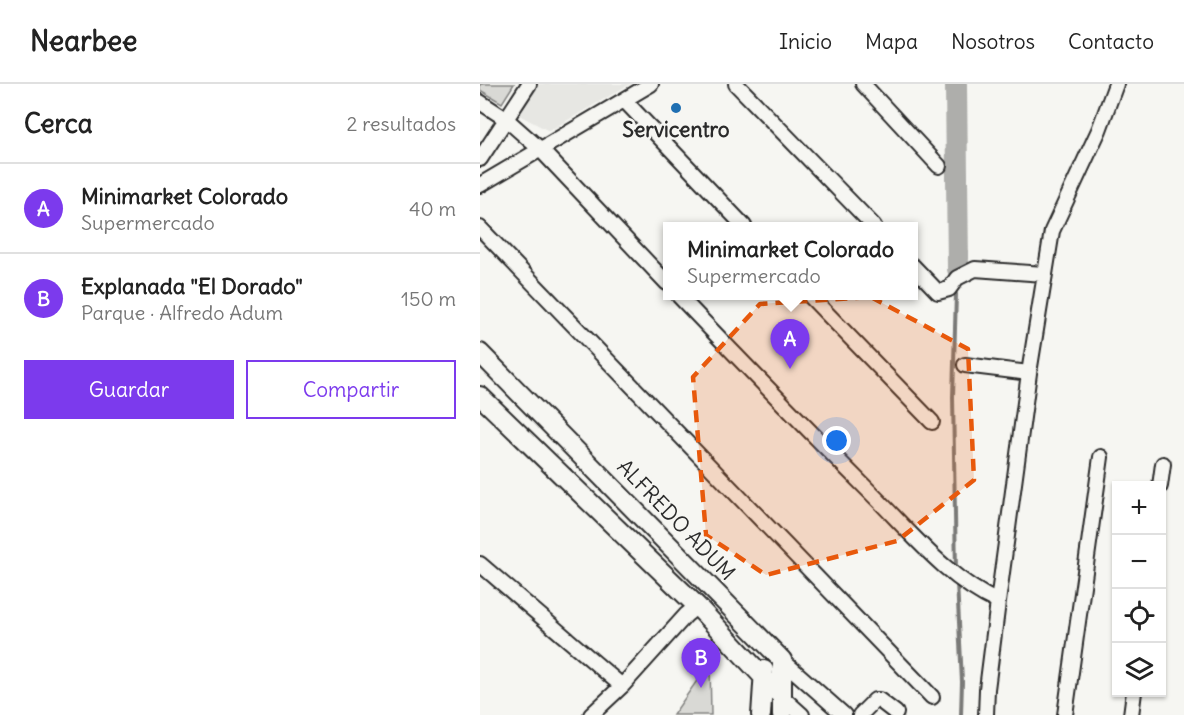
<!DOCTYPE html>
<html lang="es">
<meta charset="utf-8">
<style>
body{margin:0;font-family:Delius,sans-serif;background:#f6f6f6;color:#222}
.controls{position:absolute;right:18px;bottom:18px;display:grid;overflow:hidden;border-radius:0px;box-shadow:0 2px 4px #0004}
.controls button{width:54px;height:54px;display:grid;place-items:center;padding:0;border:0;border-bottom:2px solid #e0e0e0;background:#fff;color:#222;font:30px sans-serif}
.you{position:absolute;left:357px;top:357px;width:21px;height:21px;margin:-15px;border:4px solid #fff;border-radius:50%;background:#1a73e8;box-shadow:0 0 0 9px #1a73e833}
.badge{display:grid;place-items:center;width:39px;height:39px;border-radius:50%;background:#7c3aed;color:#fff;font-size:20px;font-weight:700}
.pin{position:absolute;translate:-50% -50px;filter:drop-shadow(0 2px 3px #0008)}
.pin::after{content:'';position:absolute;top:32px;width:21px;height:18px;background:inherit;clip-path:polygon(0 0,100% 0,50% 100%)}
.popup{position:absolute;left:183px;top:138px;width:255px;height:78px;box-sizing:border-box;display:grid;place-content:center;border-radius:0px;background:#fff;filter:drop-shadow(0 2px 4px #0005);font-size:20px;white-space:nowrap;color:#767676}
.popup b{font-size:22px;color:#222}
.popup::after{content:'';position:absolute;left:50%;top:100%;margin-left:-12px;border:12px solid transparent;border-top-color:#fff}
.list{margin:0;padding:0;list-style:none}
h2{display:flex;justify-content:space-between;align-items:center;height:78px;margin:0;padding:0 24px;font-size:26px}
h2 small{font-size:20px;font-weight:400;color:#767676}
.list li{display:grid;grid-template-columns:39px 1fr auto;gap:18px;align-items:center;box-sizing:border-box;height:90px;padding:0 24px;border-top:2px solid #e0e0e0}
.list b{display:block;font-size:22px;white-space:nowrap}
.list p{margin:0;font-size:20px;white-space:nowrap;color:#767676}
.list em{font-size:20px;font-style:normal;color:#767676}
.actions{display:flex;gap:12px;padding:18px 24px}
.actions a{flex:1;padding:14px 0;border:2px solid #7c3aed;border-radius:0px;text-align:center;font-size:21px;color:#7c3aed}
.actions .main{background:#7c3aed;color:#fff}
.icon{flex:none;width:33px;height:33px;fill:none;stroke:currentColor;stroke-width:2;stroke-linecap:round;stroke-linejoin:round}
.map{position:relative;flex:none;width:704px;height:631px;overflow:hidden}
header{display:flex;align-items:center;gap:36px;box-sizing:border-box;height:84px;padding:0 30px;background:#fff;border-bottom:2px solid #e0e0e0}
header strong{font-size:28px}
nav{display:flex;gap:33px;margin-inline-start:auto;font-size:21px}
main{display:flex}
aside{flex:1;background:#fff}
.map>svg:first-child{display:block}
.built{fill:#e7e7e3}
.green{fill:#d9d9d5;stroke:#828280;stroke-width:1.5}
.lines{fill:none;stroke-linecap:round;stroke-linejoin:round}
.stream{stroke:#7a7a78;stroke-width:4}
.river{stroke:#aeaeab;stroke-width:22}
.minor-casing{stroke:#2b2b2b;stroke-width:18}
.major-casing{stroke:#2b2b2b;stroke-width:22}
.minor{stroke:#f6f6f2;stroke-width:14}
.major{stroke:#f6f6f2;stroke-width:18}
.marked{fill:#e8590c;fill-opacity:0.2;stroke:#e8590c;stroke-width:4.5;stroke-dasharray:12 8;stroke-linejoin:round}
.poi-dot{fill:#1f6fb2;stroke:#f6f6f2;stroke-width:2}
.labels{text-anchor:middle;stroke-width:5;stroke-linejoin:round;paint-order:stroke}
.poi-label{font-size:21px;font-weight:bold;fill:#2b2b2b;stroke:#f6f6f2}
.street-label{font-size:21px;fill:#2b2b2b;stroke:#f6f6f2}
</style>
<header>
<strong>Nearbee</strong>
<nav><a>Inicio</a><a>Mapa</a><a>Nosotros</a><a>Contacto</a></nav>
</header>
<main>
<aside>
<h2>Cerca<small>2 resultados</small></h2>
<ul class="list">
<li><span class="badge">A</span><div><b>Minimarket Colorado</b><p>Supermercado</p></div><em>40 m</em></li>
<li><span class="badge">B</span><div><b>Explanada &quot;El Dorado&quot;</b><p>Parque · Alfredo Adum</p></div><em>150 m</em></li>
</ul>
<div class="actions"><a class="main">Guardar</a><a>Compartir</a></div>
</aside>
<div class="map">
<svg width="704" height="631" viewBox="0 0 704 631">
<rect width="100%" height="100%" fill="#f6f6f2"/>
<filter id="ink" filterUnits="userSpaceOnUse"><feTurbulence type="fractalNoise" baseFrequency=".0167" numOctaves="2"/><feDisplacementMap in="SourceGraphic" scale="12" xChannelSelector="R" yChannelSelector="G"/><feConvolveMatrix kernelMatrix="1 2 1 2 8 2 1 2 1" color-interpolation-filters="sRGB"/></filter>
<g filter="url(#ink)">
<path class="built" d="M59,0H150L69,47L39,31Z"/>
<path class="green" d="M0,0H34L22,19L0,6Z
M230,578L231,631H193Z"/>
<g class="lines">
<path class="stream" d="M476,210L473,313L476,488
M477,498L482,598L481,631"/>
<path class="river" d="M476,0L478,185"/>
<g class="minor-casing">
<path id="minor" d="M256,0L394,142
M383,0L459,82
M144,16L264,142
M0,18L26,35L61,66L187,199
M0,75L49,0
M0,101L171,0
M0,144L452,613
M433,182L458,208L469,205L477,194L495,185L564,190
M199,212C263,279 328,346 394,412C432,450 468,495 518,518
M330,212L452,338
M485,281L549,289
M680,402L683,380
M0,480L142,602
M302,576L364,631
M302,613L322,631
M111,631L142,602L206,531L217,522
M380,631L395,616H399L416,629
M506,631L507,605L518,518L549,289L572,147L619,46L636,0
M585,631L621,373
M651,631L654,608"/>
</g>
<g class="major-casing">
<path id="major" d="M0,269L302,576V631
M0,312L217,522L302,613
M281,631L284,586"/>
</g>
<use href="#minor" class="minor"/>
<use href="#major" class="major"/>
</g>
</g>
<path class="marked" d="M391,213L488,265L494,396L417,457L286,491L226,451L213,293L280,220Z"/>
<circle class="poi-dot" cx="196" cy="24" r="6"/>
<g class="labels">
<g class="poi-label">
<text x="196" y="53">Servicentro</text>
</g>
<g class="street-label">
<text transform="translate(196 436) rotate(46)" y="7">ALFREDO ADUM</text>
</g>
</g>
</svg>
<div class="controls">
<button>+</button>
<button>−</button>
<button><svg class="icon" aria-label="locate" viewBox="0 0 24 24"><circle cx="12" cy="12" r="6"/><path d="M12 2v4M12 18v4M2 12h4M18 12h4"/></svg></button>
<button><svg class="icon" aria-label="layers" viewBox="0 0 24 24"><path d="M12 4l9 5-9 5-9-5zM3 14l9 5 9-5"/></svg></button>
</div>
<div class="you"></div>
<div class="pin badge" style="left:310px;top:285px">A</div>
<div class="popup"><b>Minimarket Colorado</b>Supermercado</div>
<div class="pin badge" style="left:221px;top:604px">B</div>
</div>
</main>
